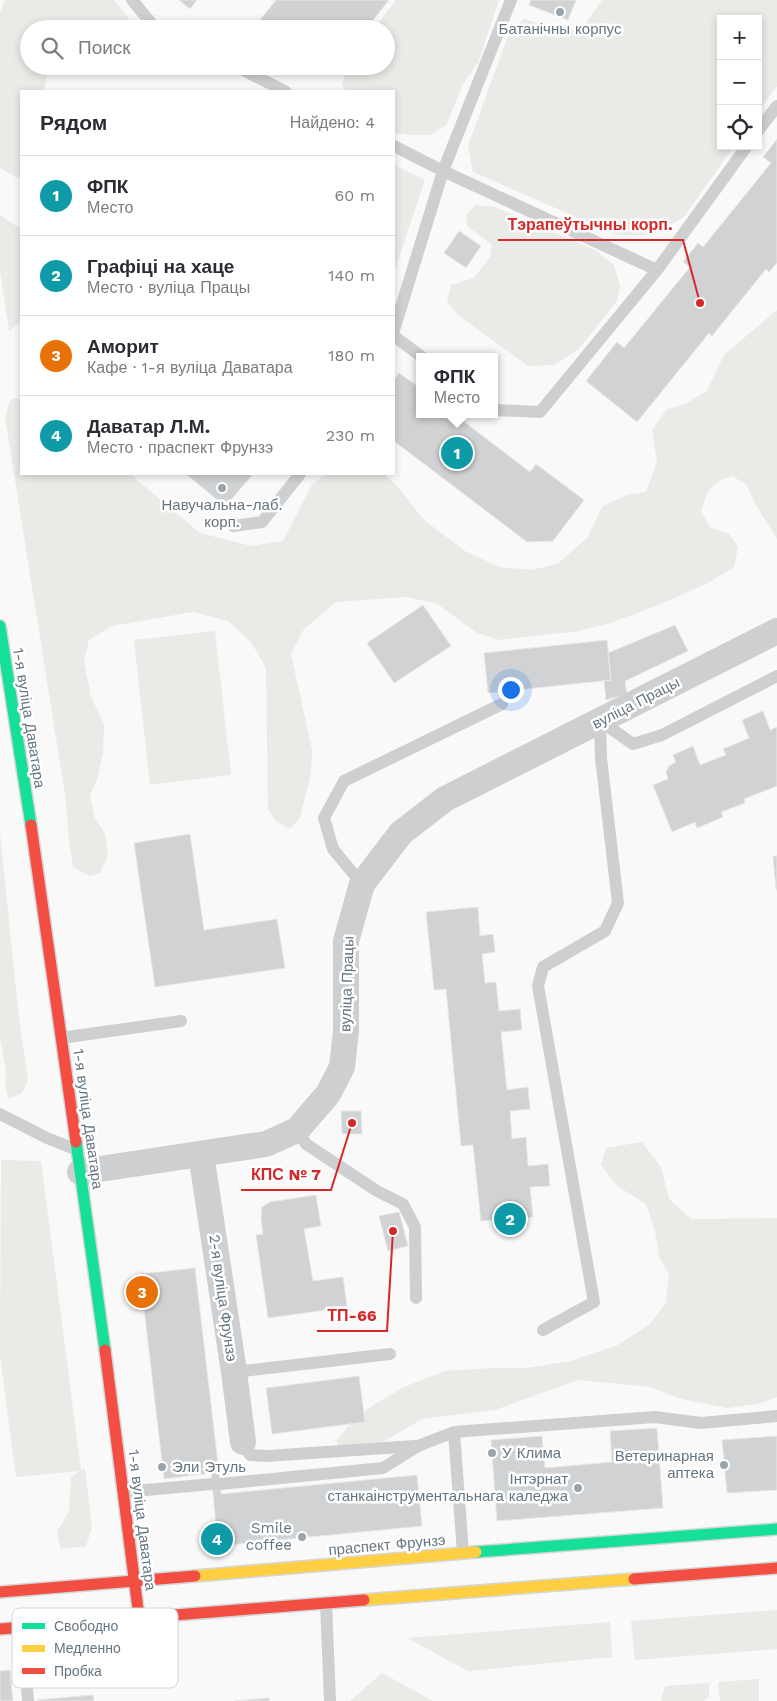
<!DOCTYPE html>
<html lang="ru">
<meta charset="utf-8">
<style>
body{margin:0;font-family:"Work Sans",sans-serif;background:#f2f2f3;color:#2b2b33}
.controls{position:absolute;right:15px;top:15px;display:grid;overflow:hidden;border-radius:0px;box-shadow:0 2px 8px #0003}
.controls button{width:45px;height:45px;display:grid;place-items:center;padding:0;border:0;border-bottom:1px solid #e1e1e2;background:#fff;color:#2b2b33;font:25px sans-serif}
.you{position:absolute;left:510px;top:689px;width:18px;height:18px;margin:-12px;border:4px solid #fff;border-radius:50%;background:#1a73e8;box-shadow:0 0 0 8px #1a73e833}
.badge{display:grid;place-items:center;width:32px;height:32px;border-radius:50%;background:#5c6169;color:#fff;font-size:16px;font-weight:700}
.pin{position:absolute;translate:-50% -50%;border:2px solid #fff;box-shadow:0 1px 5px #0006}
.popup{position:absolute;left:416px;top:353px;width:82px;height:65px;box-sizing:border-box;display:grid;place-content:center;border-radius:0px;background:#fff;filter:drop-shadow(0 1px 4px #0005);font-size:16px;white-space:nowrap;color:#7c7c81}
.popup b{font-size:19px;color:#2b2b33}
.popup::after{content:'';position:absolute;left:50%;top:100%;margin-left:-10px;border:10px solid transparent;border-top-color:#fff}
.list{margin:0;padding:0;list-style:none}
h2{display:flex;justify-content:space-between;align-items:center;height:65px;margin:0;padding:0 20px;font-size:21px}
h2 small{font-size:16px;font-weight:400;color:#7c7c81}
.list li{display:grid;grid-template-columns:32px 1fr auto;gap:15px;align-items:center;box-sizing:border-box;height:80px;padding:0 20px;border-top:1px solid #e1e1e2}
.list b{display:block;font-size:19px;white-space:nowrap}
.list p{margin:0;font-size:16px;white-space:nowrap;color:#7c7c81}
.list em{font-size:16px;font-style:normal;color:#7c7c81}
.icon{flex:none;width:28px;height:28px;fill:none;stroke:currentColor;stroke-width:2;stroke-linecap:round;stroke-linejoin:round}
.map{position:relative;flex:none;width:777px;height:1701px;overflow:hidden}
.search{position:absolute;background:#fff;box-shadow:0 2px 8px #0003;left:20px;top:20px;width:375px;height:55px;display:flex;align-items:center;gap:12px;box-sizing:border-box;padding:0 18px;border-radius:28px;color:#7c7c81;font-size:19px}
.panel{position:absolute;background:#fff;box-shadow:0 2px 8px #0003;left:20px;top:90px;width:375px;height:385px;border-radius:0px}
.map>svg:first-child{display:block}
.green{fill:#e8ebe6}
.building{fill:#d0d2d3;stroke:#e8e8e8}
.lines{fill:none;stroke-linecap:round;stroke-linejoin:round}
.fast-casing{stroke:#d5d6d7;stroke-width:14}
.slow-casing{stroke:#d5d6d7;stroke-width:14}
.jam-casing{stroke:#d5d6d7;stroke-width:14}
.lane{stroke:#cecfd0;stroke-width:12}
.street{stroke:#cecfd0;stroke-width:26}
.fast{stroke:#16e098;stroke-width:11}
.slow{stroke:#ffcf43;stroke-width:11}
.jam{stroke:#f24e42;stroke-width:11}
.poi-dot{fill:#99a4ac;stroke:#fff;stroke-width:2}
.labels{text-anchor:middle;stroke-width:5;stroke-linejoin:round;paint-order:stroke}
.poi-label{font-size:15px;fill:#657683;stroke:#fff;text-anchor:end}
.street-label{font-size:15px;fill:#657683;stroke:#fff}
.key{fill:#fff;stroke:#d1d6da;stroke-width:1}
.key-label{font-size:14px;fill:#657683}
.leader{fill:none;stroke:#d62828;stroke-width:2}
.callout-dot{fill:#d62828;stroke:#fff;stroke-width:2}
.callout-label{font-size:16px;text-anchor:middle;font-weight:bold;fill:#d62828;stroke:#fff;stroke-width:5;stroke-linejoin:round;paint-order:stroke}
</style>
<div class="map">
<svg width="777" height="1701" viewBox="0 0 777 1701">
<rect width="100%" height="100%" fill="#f9f9f9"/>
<path class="green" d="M5,0H114L137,29H29V66H49L44,91H21V177L20,179L0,168V13Z
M396,0H499L478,63L463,84L446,125L430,135H411L394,132V91H346L342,85L347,66H386V29H374Z
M602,0H777V86L758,112V19H721V146H734L684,217L653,235H617L473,172L468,146L509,33L524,19L568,32L585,24Z
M394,165L425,180L394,272Z
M476,205L495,207L595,250L614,265L620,286L617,301L578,350L554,365L528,366L458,315L447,301L451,285L474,278L490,257L492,245L467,226L466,215Z
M0,215L21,229V322L9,331L0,271Z
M777,310V539L756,505L746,484L732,476C710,483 707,491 701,512L711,528L729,534L738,547L734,567L706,584L656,606L610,623L579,631L499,640L477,633L436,603L406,597L336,602L304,629L291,654L312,750L311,773L300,818L290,829L276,821L268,809L266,668L251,642L228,621L193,612L112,626L89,640L84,660L91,697L104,724L103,753L97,780L90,795L94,816L105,834L108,855L100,873L90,876L73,867L69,842L66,801L5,417L10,400L21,398V474H130L200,533L251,546L283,541L313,483L327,474H384L398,487L424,520L465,551L499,567L531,570L557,564L588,537L602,507L626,495L646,492L657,461L652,430L667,409L685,404L707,391L724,355Z
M215,631L231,775L150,785L134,640Z
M0,833L19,1018L28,1080L22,1093L9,1099L5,1088L6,1072L0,1039Z
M642,1142L661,1167L669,1199L691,1219L777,1218V1397L758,1404L727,1408L681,1399L651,1387L578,1380L495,1410L422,1419L381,1443L338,1450L337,1440L350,1424L372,1406L404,1387L445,1371L492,1368H527L570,1361L618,1345L650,1324L666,1303L669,1274L659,1257L655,1231L646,1204L617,1186L601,1165L606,1148Z
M1,1160L41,1161L81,1470L85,1468L92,1528L86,1546L61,1549L57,1532L69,1511L71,1477L80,1471L16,1477L0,1356Z
M777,1610V1649L635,1660L631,1621Z
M610,1622L612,1657L468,1671L407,1638Z
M382,1673L433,1701H350Z
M759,1679V1701H720L718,1682Z
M709,1683V1696L704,1701H661L665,1686Z"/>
<path class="building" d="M179,0H197L190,9Z
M276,0H389L366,29H269L259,21Z
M531,0H576L568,20L529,5Z
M317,66H337L329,76Z
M777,139V263L769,272L766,269L712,336L709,333L637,422L586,381L617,342L624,348L690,267L683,262L698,243L703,247L771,163L763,157Z
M459,231L481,246L466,268L444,253Z
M399,373L420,388V414H454L530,472L536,464L584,500L553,541L527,542L394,441V380Z
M186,474H253L230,501L221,503Z
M423,605L451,646L394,683L367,643Z
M675,625L688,651L625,681L627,694L606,700L604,681L611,680L608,653Z
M607,640L611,680L488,693L484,653Z
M763,711L770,730L777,727V786L744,799L745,803L721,812L723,817L697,828L695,822L672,832L653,785L668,779L666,772L669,766L676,762L673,755L693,746L700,765L726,755L723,749L749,738L742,720Z
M190,834L204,930L277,919L285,968L155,987L134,843Z
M773,856H777V890H776Z
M478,907L480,936L493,934L495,952L482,954L485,983L496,982L499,1011L520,1009L522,1030L501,1032L507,1090L528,1087L530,1109L510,1111L512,1139L526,1137L528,1166L548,1164L550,1186L530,1187L533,1217L481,1221L473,1145L461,1146L446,989L434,990L426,912Z
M341,1111H361L362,1134H342Z
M316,1195L321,1226L304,1229L313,1281L343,1277L347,1307L268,1318L256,1235L263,1234L261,1218L262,1207L270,1202Z
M399,1212L408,1246L388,1251L379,1216Z
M195,1268L219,1472L164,1479L140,1274Z
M359,1376L365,1422L272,1434L266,1388Z
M657,1428L663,1508L497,1521L491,1440L542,1436L545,1468L612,1462L610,1431Z
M777,1436V1490L727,1493L722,1440Z
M219,1472L221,1494L417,1475L422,1526L218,1546L211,1473Z
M10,1670L13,1701H0V1671Z
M93,1695L94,1701H38L37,1700Z
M269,1698V1701H235Z"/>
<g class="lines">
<g class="fast-casing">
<path id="fast" d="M0,626L31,825
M76,1142L105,1350
M476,1552L777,1529"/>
</g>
<g class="slow-casing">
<path id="slow" d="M195,1576L476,1552
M364,1600L634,1579"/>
</g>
<g class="jam-casing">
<path id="jam" d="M31,825L76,1142
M105,1350L139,1617
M634,1579L777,1568
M0,1592L195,1576
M0,1629L364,1600"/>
</g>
<path class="lane" d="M132,0L152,24L161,29
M235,66L285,91
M758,131L777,106
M394,146L443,171L657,270
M394,330L443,171L511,0
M394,336L422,357
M494,410L540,412L657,270L747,146
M233,526L262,522L300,474
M600,721L633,744L662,735L777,676
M362,884L333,849L324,818L344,781L502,704
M61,1038L181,1021
M0,1114L47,1138L77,1150
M297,1130L306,1144L377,1191L403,1204L415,1227L416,1298
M543,1330L594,1302L538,986L543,967L605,931L618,903L601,758L600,721
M234,1372L390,1354
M454,1432L463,1553
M243,1442L250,1455L267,1456L415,1446
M220,1484L383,1468L418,1446L454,1432L655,1417L701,1423L777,1416
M124,1492L212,1484
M326,1603L330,1701
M22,1627L28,1701"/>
<path class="street" d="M201,1154L234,1372L243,1442
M80,1172L266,1144L297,1130L328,1094L342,1067L346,1031V941L362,884L401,833L445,799L777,631"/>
<use href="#fast" class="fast"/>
<use href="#slow" class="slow"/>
<use href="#jam" class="jam"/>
</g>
<g class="poi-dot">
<circle cx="560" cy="12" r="5"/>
<circle cx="222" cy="488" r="5"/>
<circle cx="492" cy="1453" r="5"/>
<circle cx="724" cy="1465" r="5"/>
<circle cx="162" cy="1467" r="5"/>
<circle cx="578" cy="1488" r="5"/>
<circle cx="302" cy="1537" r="5"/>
</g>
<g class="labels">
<g class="poi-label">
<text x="560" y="34" text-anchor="middle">Батанічны корпус</text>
<text x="222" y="510" text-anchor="middle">Навучальна-лаб.<tspan x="222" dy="17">корп.</tspan></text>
<text x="502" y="1458" text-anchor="start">У Клима</text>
<text x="714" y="1461">Ветеринарная<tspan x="714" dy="17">аптека</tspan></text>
<text x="172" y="1472" text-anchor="start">Эли Этуль</text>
<text x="568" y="1484">Інтэрнат<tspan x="568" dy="17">станкаінструментальнага каледжа</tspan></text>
<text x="292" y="1533">Smile<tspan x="292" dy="17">coffee</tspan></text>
</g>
<g class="street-label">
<text transform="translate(636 703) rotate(-27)" y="5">вуліца Працы</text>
<text transform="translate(29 718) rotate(81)" y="5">1-я вуліца Даватара</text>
<text transform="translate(347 984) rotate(-88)" y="5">вуліца Працы</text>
<text transform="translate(88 1119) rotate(82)" y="5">1-я вуліца Даватара</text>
<text transform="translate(223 1298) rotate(82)" y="5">2-я вуліца Фрунзэ</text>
<text transform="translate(142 1520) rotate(83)" y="5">1-я вуліца Даватара</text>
<text transform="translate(387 1545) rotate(-5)" y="5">праспект Фрунзэ</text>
</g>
</g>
<rect x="12" y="1608" width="166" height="80" rx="8" class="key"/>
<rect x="22" y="1623" width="23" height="6" fill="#16e098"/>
<rect x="22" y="1645" width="23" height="7" fill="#ffcf43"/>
<rect x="22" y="1668" width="23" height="6" fill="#f24e42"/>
<g class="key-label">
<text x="54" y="1631">Свободно</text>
<text x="54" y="1653">Медленно</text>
<text x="54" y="1676">Пробка</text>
</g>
<path class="leader" d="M700 303L683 240H498M352 1123L331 1190H241M393 1231L387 1331H317"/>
<g class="callout-dot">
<circle cx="700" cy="303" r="5"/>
<circle cx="352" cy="1123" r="5"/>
<circle cx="393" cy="1231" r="5"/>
</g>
<g class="callout-label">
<text x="590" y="230">Тэрапеўтычны корп.</text>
<text x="286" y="1180">КПС № 7</text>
<text x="352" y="1321">ТП-66</text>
</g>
</svg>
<div class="controls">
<button>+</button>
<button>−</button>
<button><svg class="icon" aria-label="locate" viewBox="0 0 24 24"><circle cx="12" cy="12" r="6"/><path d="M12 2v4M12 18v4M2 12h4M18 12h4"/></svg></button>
</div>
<div class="you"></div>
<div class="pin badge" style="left:457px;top:453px;background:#0f9aa8">1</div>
<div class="popup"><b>ФПК</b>Место</div>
<div class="pin badge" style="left:510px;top:1219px;background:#0f9aa8">2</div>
<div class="pin badge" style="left:142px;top:1292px;background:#e8710a">3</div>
<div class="pin badge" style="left:217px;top:1539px;background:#0f9aa8">4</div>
<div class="search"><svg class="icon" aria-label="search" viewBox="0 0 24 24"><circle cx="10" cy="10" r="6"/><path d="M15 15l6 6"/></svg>Поиск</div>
<section class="panel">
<h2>Рядом<small>Найдено: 4</small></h2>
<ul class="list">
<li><span class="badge" style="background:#0f9aa8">1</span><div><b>ФПК</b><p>Место</p></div><em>60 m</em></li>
<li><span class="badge" style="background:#0f9aa8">2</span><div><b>Графіці на хаце</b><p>Место · вуліца Працы</p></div><em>140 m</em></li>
<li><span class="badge" style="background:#e8710a">3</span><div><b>Аморит</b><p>Кафе · 1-я вуліца Даватара</p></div><em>180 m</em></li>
<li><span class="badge" style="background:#0f9aa8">4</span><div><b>Даватар Л.М.</b><p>Место · праспект Фрунзэ</p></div><em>230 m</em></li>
</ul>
</section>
</div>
